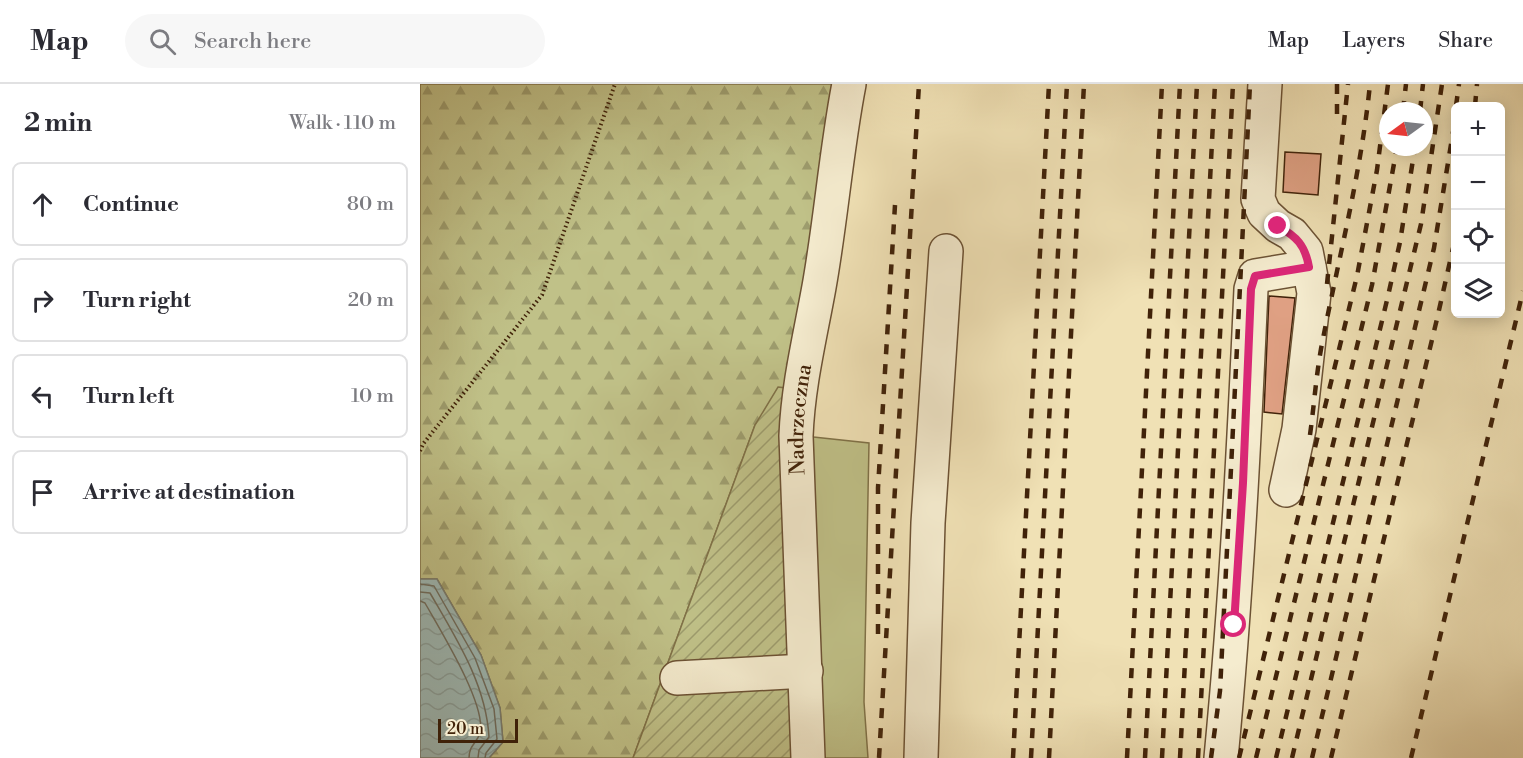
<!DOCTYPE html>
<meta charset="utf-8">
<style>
body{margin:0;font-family:"Libre Bodoni",serif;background:#f7f7f7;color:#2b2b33}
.controls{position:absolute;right:18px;top:18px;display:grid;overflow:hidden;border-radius:9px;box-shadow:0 3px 15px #0003}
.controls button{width:54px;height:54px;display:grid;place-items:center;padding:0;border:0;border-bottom:2px solid #e1e1e2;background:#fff;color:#2b2b33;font:30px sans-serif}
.compass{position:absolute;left:959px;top:18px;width:54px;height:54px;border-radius:50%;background:#fff;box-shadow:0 3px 15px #0003;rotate:255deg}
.scale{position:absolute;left:18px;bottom:15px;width:80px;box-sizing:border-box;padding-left:6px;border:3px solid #402209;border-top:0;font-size:16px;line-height:21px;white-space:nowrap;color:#402209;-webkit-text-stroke:4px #f5eccf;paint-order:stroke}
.stop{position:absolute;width:18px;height:18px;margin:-14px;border:4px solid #db2777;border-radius:50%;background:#fff}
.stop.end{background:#db2777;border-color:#fff;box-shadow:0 2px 6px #0008}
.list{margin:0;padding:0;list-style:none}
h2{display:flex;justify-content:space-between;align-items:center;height:78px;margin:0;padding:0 24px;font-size:26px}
h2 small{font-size:20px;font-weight:400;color:#7c7c81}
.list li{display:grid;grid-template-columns:39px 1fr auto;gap:18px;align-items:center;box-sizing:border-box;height:84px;margin:0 12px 12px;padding:0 12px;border:2px solid #e1e1e2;border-radius:9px}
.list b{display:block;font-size:22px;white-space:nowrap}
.list em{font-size:20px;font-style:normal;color:#7c7c81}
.icon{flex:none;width:33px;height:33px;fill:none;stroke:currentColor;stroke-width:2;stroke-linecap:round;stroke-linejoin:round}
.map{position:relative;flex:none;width:1103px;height:674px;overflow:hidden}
header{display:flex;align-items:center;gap:36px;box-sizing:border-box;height:84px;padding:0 30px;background:#fff;border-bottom:2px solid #e1e1e2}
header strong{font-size:28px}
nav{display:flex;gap:33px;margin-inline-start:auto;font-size:21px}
.search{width:420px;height:54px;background:#f7f7f7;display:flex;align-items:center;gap:15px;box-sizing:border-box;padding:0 21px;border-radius:33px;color:#7c7c81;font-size:22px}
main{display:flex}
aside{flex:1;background:#fff}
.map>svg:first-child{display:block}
.green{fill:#c0c188;stroke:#807248;stroke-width:1.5}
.forest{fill:url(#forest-firs);stroke:#807248;stroke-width:1.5}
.garden{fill:url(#garden-furrows);stroke:#807248;stroke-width:1.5}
.water{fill:url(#water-waves);stroke:#787e72;stroke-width:1.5}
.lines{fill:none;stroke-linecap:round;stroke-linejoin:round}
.shore{stroke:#6f6e60;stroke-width:1.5}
.building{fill:#dfa083;stroke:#402209;stroke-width:1.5}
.minor-casing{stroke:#6c5234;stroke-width:36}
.path{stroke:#402209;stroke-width:4;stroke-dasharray:1.5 3;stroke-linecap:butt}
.minor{stroke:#f5eccf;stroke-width:33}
.rail{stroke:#402209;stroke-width:4.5;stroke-dasharray:10 10;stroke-linecap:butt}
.route{stroke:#db2777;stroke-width:8}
.labels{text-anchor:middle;stroke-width:4.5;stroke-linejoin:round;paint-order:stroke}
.street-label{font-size:21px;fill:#402209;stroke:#f5eccf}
</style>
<header>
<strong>Map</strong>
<div class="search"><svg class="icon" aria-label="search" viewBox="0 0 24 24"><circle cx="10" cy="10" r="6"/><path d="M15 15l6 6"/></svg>Search here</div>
<nav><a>Map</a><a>Layers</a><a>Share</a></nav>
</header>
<main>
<aside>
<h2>2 min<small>Walk · 110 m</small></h2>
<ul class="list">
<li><svg class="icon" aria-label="ahead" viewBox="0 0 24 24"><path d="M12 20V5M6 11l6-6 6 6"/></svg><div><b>Continue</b></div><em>80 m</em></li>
<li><svg class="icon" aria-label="right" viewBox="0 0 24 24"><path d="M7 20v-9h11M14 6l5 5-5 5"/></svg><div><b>Turn right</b></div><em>20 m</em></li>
<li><svg class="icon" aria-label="left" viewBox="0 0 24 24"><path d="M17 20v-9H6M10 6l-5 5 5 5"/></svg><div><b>Turn left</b></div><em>10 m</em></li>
<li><svg class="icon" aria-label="arrive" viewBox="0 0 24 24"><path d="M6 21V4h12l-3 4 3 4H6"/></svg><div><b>Arrive at destination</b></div></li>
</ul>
</aside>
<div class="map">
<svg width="1103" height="674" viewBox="0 0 1103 674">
<defs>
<pattern id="forest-firs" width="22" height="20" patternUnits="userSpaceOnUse" patternTransform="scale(1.5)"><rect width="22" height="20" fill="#c0c188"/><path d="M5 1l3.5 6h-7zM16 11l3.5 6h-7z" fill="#9d9c6d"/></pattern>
<pattern id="garden-furrows" width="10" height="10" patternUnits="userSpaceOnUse" patternTransform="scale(1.5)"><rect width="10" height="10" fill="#c0c188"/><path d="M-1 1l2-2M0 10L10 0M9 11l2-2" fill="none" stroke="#9d9c6d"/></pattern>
<pattern id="water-waves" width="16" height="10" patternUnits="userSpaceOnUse" patternTransform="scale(1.5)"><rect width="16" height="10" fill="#9ebbb8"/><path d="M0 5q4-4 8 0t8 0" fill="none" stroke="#89a09d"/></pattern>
</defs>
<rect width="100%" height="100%" fill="#f0e1b5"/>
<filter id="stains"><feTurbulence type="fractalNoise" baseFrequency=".00333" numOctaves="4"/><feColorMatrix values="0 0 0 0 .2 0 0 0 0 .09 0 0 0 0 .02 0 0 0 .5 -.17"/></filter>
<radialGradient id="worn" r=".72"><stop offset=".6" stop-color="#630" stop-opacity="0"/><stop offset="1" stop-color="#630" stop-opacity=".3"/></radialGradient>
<path class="green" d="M384,352L449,359L444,618L448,674H398Z"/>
<path class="forest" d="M0,0H426L377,293L335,341L213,674H69L83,658L80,624L61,571L17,495H0Z"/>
<path class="garden" d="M358,303L366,304L379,674H213L335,341Z"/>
<path class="water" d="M0,495H17L61,571L80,624L83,658L69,674H0Z"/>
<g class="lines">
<path class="shore" d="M0,500L14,502L55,574L74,625L77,655L66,669L65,674
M0,508L10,509C36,554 66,600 69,653L59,666L58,674
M0,517L5,519C19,544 67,621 60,649C57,659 49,661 49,674"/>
</g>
<path class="building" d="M865,68L901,70L898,111L863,108Z
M849,212L875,214L862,330L844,328Z"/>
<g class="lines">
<g class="minor-casing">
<g id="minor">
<path d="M845,0L838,115L844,129L858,142L872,150L886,167L894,209L879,345L866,406"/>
<path d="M257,594L386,587"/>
<path id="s1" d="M388,674L376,352C378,301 390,253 399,203C411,136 416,67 429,0"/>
<path d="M501,674L508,439L526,167"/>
<path d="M801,674C816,518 824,362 831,205L835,192L889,183"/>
</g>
</g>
<path class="path" d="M0,367L3,360L122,211L195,0"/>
<use href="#minor" class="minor"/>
<path class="rail" d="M917,0V33
M1036,22L1039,0
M1055,22L1057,0
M983,27L986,0
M1000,27L1003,0
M907,200L928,0
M890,351C894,322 896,293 901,265C918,176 941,90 950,0
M458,550V404L475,121
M459,674L499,0
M593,674L629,0
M611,674L647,0
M629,674L664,0
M707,674L742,0
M725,674L760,0
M742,674L777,0
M760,674L795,0
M778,674L813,0
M791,674L800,607L830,0
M819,674L937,192L957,86L968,0
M836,674L952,201L977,63
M856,674L968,212L980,158L995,63
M872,674L1001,140L1022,0
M892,674L1014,164L1036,30
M911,674L1017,235L1036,151
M991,674L1103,207"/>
</g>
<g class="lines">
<path class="route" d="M814,541L823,399L831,205L835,192L889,183C885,161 877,153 858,142"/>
</g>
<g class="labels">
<g class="street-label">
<text dy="7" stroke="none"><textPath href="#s1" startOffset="339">Nadrzeczna</textPath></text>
</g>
</g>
<rect width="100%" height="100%" filter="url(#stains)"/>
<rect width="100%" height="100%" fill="url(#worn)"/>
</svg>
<div class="controls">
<button>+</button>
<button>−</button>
<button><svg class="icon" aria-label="locate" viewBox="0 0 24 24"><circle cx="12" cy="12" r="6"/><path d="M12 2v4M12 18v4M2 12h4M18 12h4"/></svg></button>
<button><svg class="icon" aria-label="layers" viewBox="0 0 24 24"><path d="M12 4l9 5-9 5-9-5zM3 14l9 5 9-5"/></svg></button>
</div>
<svg class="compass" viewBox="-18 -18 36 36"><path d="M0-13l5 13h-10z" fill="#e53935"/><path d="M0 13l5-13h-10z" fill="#7c7c81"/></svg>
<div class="scale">20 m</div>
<div class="stop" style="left:814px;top:541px"></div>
<div class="stop end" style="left:858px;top:142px"></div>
</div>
</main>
